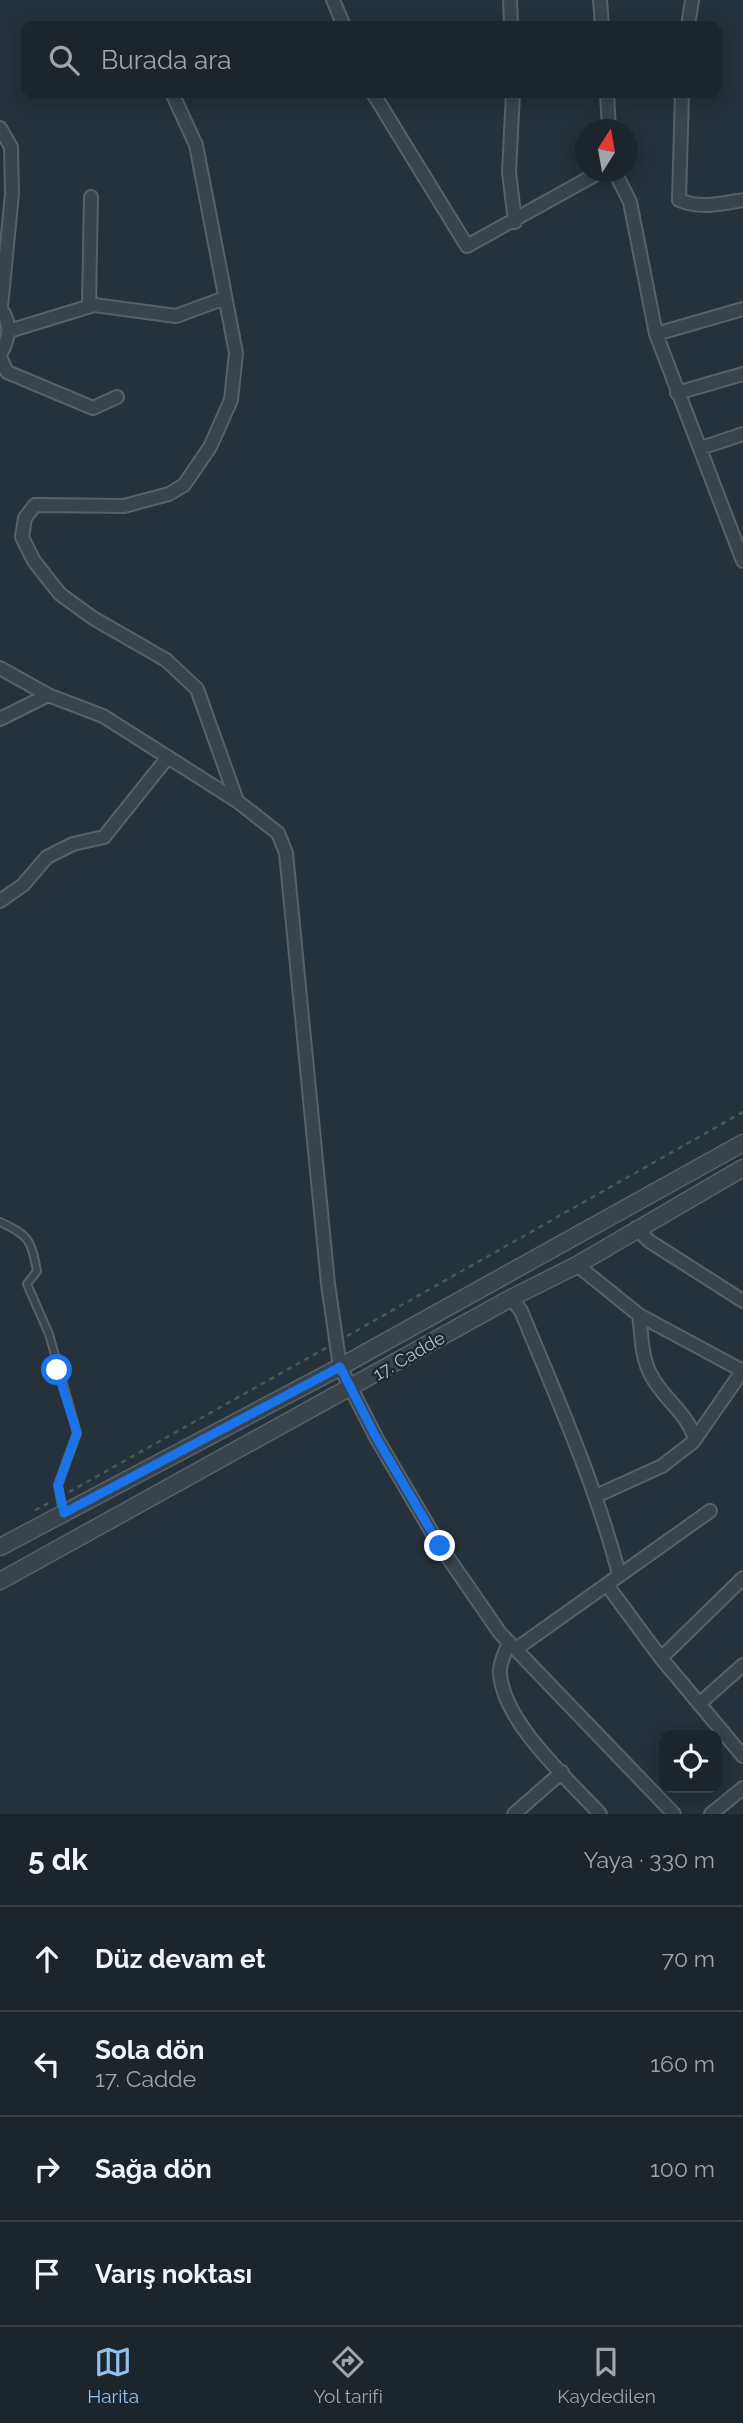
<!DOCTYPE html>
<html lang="tr">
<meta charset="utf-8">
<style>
body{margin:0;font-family:Raleway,sans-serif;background:#252d34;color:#f1f3f6}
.controls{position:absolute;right:21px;bottom:21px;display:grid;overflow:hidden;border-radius:14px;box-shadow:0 4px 18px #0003}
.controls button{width:63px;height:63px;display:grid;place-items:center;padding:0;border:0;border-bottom:2px solid #3a4248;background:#1c252c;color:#f1f3f6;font:35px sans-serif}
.compass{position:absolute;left:575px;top:119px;width:63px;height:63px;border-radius:50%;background:#1c252c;box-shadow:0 4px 18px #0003;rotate:11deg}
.stop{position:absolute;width:21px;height:21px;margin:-16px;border:5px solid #1a73e8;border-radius:50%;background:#fff}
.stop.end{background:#1a73e8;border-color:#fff;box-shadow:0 2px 7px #0008}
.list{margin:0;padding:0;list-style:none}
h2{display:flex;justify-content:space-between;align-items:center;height:91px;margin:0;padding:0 28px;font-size:30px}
h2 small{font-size:23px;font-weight:400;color:#a0a5a9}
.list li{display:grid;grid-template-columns:46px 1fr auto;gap:21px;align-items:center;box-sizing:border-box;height:105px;padding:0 28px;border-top:2px solid #3a4248}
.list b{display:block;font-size:26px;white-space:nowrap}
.list p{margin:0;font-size:23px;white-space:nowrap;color:#a0a5a9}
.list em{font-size:23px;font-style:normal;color:#a0a5a9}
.icon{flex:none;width:38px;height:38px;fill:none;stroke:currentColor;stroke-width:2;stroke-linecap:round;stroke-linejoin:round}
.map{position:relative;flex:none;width:743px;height:1814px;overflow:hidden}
.search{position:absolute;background:#1c252c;box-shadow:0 4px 18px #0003;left:21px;right:21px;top:21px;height:77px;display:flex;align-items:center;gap:18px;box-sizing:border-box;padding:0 24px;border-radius:14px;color:#a0a5a9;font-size:26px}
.sheet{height:511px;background:#1c252c}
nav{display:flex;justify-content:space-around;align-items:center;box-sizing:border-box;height:98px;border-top:2px solid #3a4248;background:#1c252c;font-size:19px;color:#a0a5a9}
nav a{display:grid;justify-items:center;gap:4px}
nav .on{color:#91c1ef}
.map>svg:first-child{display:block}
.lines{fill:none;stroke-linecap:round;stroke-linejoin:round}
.service-casing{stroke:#576169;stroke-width:10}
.minor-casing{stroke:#576169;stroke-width:16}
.tertiary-casing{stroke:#576169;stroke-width:19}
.path{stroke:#475a5a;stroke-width:2.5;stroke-dasharray:5 5;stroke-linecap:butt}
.service{stroke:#39434b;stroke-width:6}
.minor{stroke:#39434b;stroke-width:12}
.tertiary{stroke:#39434b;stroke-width:16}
.route{stroke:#1a73e8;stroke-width:9}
.labels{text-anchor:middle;stroke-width:5;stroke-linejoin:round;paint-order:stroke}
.street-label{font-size:18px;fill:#b5bec7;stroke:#1e2830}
</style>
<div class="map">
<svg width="743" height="1814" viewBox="0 0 743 1814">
<rect width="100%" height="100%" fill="#25313b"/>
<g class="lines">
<g class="service-casing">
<path id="service" d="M0,1222C29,1235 31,1240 37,1271L27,1284L49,1334L77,1433L58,1485L63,1512"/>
</g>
<g class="minor-casing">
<path id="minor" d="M333,0L344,26
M510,0L511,26
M600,0L602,26
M688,26L692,0
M172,93L196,145L209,212L236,353L231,400L210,447L184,485L169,494L124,506L35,505L25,518L22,537L34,561L60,594L93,618L166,660L197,689L237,801
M373,93L467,246L600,172
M513,93L509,172L515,222
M607,93L609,130
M682,93L679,200C700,209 721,204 743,200
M0,128L11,147L12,194L1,307
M615,172L630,202L656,334L743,561
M89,306L91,197
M0,307C12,325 10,336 0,355
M9,331L94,305L176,316L225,298
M656,334L743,309
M0,357L7,372L93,408L117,397
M677,393L743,374
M701,448L743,434
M0,668L48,695
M0,719L48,695L103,716L237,801L278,833L286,853L328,1284L340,1367L377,1439L440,1546L500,1633L674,1814
M0,901L23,885L47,857L73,844L104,837L168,757
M636,1228L649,1241L743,1301
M577,1265L639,1315L743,1371
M511,1298L521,1311C557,1398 595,1483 619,1574
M639,1315C642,1336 641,1357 651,1375C663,1399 687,1412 695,1439
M596,1496L662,1466L693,1442L743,1370
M607,1585L661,1658L743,1756
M509,1642C506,1651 499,1663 500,1673C503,1722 568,1779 600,1814
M516,1649L710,1511
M661,1658L743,1578
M699,1704L743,1665
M514,1814L562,1772
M711,1814L743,1788"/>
</g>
<g class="tertiary-casing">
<path id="tertiary" d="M0,1547L340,1367L743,1143
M0,1581L511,1298L577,1265L743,1168"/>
</g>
<path class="path" d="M347,1336L743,1112
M69,1492L326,1348
M35,1510L51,1502"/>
<use href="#service" class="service"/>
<use href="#minor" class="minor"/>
<use href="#tertiary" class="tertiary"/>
</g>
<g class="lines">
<path class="route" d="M57,1370L77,1433L58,1485L64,1513L340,1367L377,1439L440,1546"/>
</g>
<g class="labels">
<g class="street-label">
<text transform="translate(409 1356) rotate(-30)" y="6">17. Cadde</text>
</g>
</g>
</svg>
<div class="controls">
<button><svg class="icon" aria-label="locate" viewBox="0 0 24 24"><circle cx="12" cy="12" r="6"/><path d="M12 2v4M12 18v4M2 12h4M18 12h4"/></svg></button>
</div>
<svg class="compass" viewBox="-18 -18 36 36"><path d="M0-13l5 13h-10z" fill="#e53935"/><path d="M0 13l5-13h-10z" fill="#a0a5a9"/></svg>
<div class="stop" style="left:57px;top:1370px"></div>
<div class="stop end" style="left:440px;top:1546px"></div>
<div class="search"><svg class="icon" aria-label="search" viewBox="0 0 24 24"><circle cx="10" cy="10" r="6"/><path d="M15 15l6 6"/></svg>Burada ara</div>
</div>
<section class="sheet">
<h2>5 dk<small>Yaya · 330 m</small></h2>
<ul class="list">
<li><svg class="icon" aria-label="ahead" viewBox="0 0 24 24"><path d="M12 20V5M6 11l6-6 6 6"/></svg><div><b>Düz devam et</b></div><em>70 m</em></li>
<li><svg class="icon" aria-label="left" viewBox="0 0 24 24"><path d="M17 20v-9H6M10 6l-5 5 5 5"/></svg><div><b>Sola dön</b><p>17. Cadde</p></div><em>160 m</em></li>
<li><svg class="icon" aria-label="right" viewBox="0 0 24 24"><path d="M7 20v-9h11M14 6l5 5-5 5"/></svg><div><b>Sağa dön</b></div><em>100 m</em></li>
<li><svg class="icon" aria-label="arrive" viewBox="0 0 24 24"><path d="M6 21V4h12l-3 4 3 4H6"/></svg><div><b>Varış noktası</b></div></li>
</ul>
</section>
<nav>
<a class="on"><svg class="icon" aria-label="map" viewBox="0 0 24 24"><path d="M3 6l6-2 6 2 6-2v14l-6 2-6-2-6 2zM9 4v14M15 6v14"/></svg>Harita</a>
<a><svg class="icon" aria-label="directions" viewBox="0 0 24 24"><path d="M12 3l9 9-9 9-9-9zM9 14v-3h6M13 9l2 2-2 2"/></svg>Yol tarifi</a>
<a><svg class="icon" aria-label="saved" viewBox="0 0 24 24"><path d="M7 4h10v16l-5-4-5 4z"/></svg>Kaydedilen</a>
</nav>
